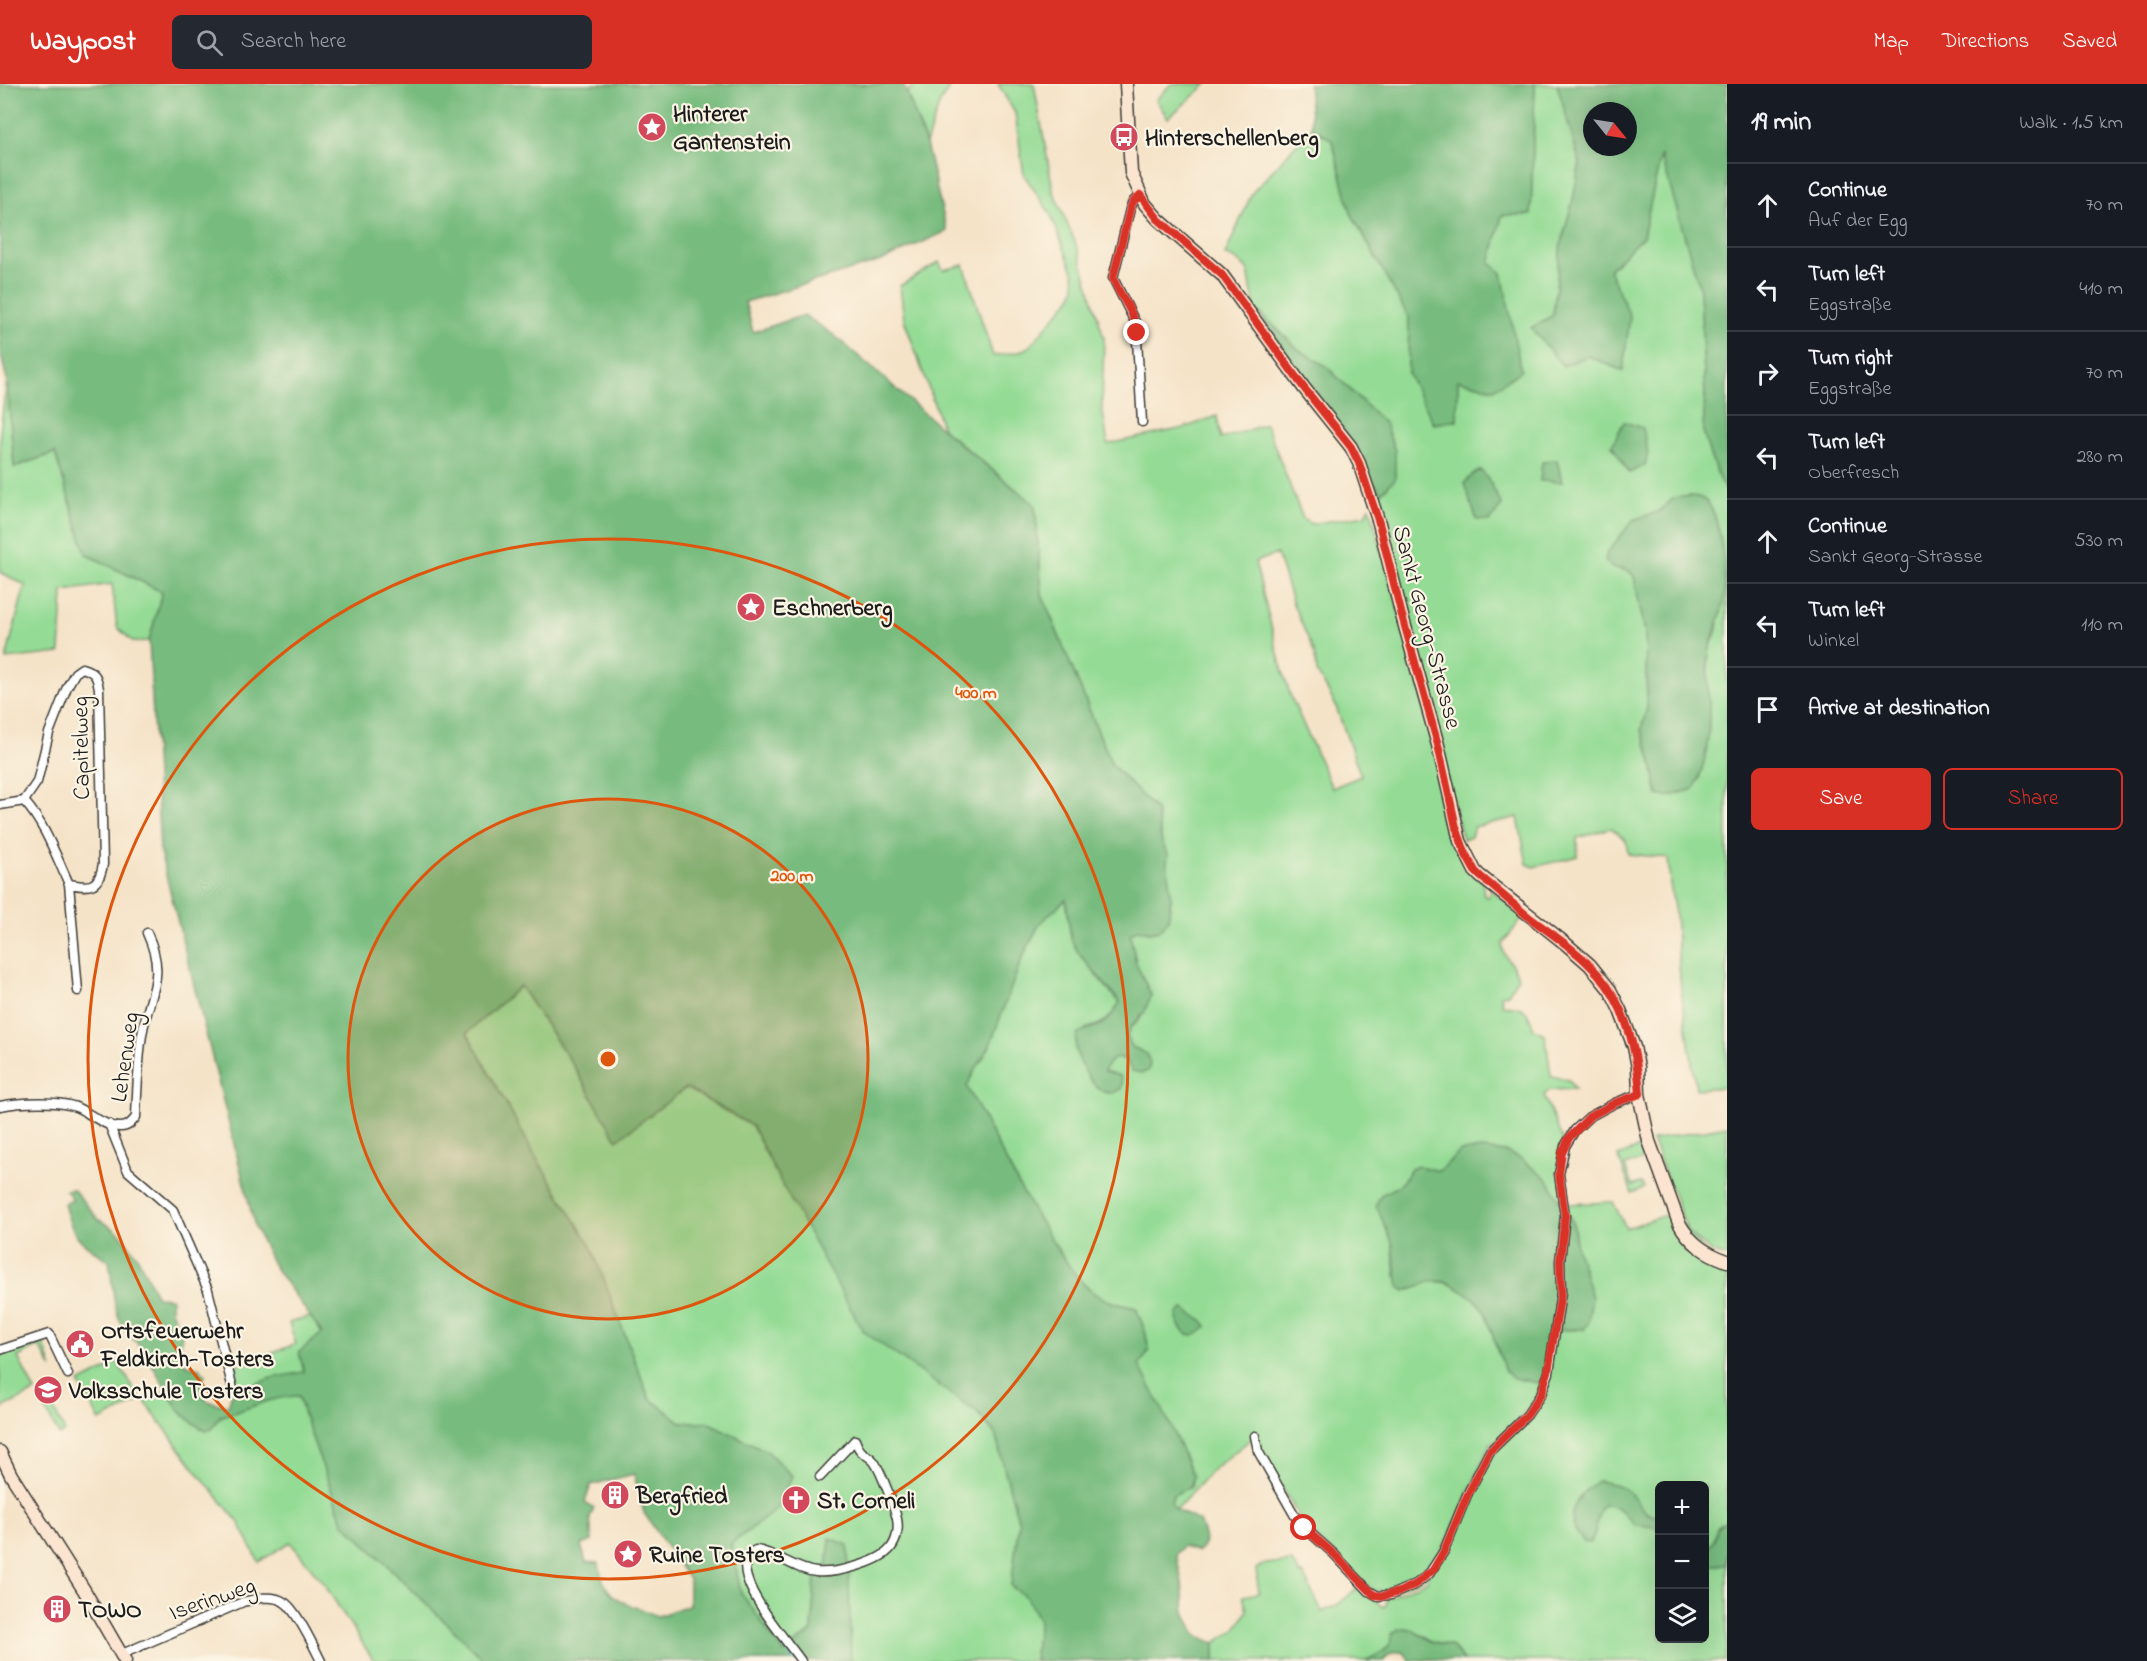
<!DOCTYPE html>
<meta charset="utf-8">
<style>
body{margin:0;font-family:"Indie Flower",sans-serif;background:#242831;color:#f1f3f6}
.controls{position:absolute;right:18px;bottom:18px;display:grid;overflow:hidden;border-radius:9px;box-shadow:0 6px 24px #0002}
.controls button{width:54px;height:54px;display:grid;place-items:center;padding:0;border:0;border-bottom:2px solid #363941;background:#171b24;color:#f1f3f6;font:30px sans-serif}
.compass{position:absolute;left:1583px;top:18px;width:54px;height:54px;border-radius:50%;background:#171b24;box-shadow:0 6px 24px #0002;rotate:120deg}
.stop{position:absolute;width:18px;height:18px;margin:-14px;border:4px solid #d93025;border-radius:50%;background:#fff}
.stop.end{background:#d93025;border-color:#fff;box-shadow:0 2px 6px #0008}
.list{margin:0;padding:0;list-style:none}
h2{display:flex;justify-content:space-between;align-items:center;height:78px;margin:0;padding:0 24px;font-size:26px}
h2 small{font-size:20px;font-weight:400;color:#9ea1a6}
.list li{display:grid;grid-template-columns:39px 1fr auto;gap:18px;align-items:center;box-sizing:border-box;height:84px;padding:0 24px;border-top:2px solid #363941}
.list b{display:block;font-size:22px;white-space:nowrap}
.list p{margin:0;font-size:20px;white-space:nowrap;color:#9ea1a6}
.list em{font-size:20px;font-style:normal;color:#9ea1a6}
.actions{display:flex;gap:12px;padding:18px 24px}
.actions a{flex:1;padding:14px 0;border:2px solid #d93025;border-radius:9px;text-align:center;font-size:21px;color:#d93025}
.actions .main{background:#d93025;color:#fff}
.icon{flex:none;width:33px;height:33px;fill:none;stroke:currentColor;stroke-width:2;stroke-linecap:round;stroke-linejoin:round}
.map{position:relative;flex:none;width:1727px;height:1577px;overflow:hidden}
header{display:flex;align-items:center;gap:36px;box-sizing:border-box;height:84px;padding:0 30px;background:#d93025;color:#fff}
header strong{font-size:28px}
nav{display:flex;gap:33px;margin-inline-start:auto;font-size:21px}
.search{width:420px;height:54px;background:#242831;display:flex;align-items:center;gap:15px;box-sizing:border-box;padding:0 21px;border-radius:9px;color:#9ea1a6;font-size:22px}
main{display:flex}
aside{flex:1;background:#171b24}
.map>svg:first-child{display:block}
.green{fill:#94db95;stroke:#587c58;stroke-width:1.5;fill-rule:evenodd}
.forest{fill:#77bb7e;stroke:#4a6c4d;stroke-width:1.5;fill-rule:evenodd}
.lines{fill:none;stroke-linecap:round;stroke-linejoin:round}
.stream{stroke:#72baea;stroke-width:2}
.street-casing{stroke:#3d3a36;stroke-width:11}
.secondary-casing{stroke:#3d3a36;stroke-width:15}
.street{stroke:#fff;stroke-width:8}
.secondary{stroke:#fce5d0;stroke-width:12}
.route{stroke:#d93025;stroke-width:8}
.ring{fill:none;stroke:#de560d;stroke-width:3}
.labels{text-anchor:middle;stroke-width:4.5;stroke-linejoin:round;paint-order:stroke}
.poi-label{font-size:24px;font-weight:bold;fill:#1c1c1c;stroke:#fcf5e5;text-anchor:start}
.street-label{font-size:24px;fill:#1c1c1c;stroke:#fcf5e5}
.centre{fill:#de560d;stroke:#fcf5e5;stroke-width:3}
.ring-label{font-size:18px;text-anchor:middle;font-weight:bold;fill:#de560d;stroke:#fcf5e5;stroke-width:4.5;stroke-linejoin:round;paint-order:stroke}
</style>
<header>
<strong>Waypost</strong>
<div class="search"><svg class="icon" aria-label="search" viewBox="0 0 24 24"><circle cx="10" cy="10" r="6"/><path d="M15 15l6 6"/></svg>Search here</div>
<nav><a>Map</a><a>Directions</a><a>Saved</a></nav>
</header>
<main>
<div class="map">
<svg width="1727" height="1577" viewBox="0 0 1727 1577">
<rect width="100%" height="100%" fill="#fcf5e5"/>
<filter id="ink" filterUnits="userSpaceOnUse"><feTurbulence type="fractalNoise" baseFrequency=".0167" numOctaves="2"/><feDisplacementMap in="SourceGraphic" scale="12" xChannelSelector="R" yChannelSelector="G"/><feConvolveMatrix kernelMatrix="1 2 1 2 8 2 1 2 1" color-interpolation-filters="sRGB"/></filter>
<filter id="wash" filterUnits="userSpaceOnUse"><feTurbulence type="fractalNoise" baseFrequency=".008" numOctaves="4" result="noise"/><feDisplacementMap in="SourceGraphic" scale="24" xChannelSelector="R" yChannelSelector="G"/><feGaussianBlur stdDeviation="1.35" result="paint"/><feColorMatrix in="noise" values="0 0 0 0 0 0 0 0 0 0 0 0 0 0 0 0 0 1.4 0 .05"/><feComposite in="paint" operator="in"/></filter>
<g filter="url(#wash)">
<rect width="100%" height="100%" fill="#f5e3c8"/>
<path class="green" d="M914,0H951L939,21L926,60L907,9Z
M998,0H1034L1053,106L1078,165L1104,254L1102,323L1108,360L1184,344L1217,332L1221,355L1266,340L1303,435L1311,440L1365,431L1370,423L1436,662L1447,721L1443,731L1483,800L1484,812L1488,813L1490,806L1525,831L1503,859C1500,872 1515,880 1518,893L1508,910L1501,911L1502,921C1525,923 1526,923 1534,945L1545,950L1551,992L1569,996L1575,1005L1549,1006L1544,1012L1564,1059L1562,1120L1521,1075L1461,1067L1439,1087L1419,1082L1411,1085L1400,1101L1381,1111L1376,1121L1392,1158L1396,1192L1410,1206C1435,1187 1472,1203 1485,1228C1493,1242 1493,1259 1500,1273C1505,1283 1530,1297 1542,1300L1533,1319L1500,1354L1490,1360L1447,1457L1423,1494L1391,1508H1375L1305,1443L1260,1366L1256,1351L1211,1387L1176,1426L1171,1420L1173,1411L1191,1402L1139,1281L1149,1267L1145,1247L1136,1224C1120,1221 1103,1217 1090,1206C1074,1192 1063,1173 1051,1155C1019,1107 995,1054 967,1003L971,993L989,963L1022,874L1040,839L1066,815L1071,855L1095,890L1120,919C1110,935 1104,940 1085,945L1083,983L1122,999L1120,992L1104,987L1109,978L1117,973L1126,976L1139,966L1132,963L1127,952L1130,944L1139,937L1151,911L1136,879L1130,850L1138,845L1150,848L1168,770L1162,759L1156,726L1112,681L1042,511L1035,421L943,345L904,235L900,202L939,178L943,186L964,181L993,272L1019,268L1029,263L1070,215L1075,204L1074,190L1050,129L1024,91L1015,29ZM1277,470L1293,520L1314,568L1317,588L1335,620L1361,692L1332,704L1291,613L1280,578L1255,478Z
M1171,0H1207L1168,34L1156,16Z
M1535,0H1557L1580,79L1573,116L1561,160L1553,231L1588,272L1623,287L1629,232L1609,186L1643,152L1661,70L1700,205L1705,312L1703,347L1710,371L1720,397L1727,408V1003L1696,1005L1681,906L1675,830L1670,799L1668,774L1628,770L1626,756L1611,744L1577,754L1578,772L1534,783L1527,780L1518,733L1474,743L1471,753L1463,756L1403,527L1374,398L1381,409L1395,367L1385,340L1326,282L1299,266L1255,224L1248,187L1240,178L1225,171L1252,109L1312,43L1332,56L1351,129L1409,234L1408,290L1457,336L1458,296L1494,305L1490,179L1502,130H1531ZM1674,414L1719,541L1709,567L1707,595L1709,620L1708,652L1699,696L1658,711L1650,670L1641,646L1647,624L1646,573L1645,548L1634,492L1628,486H1621L1607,469C1626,447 1652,434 1674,414Z
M7,296L14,383L55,369L86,470L162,508L149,557L133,558L117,543L112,500L63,507L60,569L6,575L25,501L0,488V348Z
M520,902L573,981L617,1055L686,1004L752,1042L779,1095L995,1350L1019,1439L1011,1502L1027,1514L1039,1536L1034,1577H851L849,1546L830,1454L827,1488L815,1491L812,1547L783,1569L741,1509L731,1460L777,1425L792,1392L767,1367L707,1338H681L649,1314L591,1162L537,1075L467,949Z
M1727,1042V1173L1712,1168L1688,1148L1652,1056Z
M1642,1063L1646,1064L1650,1073L1625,1082L1632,1102L1641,1099L1644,1104L1632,1109L1618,1072Z
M1613,1118L1626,1144L1672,1129L1714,1178V1180L1718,1182L1722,1179L1727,1180V1438L1717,1444L1714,1457L1705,1468L1704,1402H1660V1554H1704L1705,1482L1727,1480V1561L1725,1577H1463L1453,1563L1431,1557L1422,1550L1393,1555C1388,1567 1376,1572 1365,1577H1215V1559L1236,1545L1247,1527L1243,1512L1259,1509L1256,1485L1264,1480L1292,1478L1301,1491L1303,1490L1322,1528L1337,1521L1361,1501L1383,1523L1386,1521L1387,1514L1426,1497L1492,1370L1537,1321L1556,1248L1563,1246H1576L1585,1190L1577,1166L1573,1139L1567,1129V1120Z
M316,1230L322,1249L305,1288L299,1312L305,1334L343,1438L485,1577H374L324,1500L290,1458L259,1478L239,1439L194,1384L144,1316L161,1308L168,1311L200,1344L236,1325L235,1282L296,1260L289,1239Z
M38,1256L44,1260L52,1285L39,1262L18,1273L35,1308L0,1325V1271Z
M116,1276L141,1316L100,1337L79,1299L109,1284L108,1280Z
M48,1313L65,1348L59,1351L41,1317Z"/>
<path class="forest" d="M0,0H903L926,60L947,147L881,177L745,218L753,248L804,231L834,251L960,360L1035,421L1042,511L1112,681L1156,726L1162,759L1168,770L1167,780L1171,815L1168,837L1160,846L1150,848L1138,845L1130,850L1136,879L1151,911L1144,929L1130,944L1127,952L1132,963L1147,970L1150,980L1148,987L1142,989L1132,987L1126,976L1117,973L1109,978L1104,987L1120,992L1122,999L1121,1005C1120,1005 1113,1009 1112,1009C1094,1011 1080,980 1076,966C1075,961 1076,956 1077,951C1086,944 1090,945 1100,941C1109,937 1115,927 1120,918L1079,870L1071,855L1066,815L1040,839L1022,874L989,964L971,993L967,1003C995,1054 1019,1107 1051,1155C1063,1173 1074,1192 1090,1206C1103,1217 1120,1221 1136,1224L1145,1247L1149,1267L1139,1281L1168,1336L1193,1392L1191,1402L1173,1411L1171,1420L1176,1426L1199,1437C1203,1449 1210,1458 1198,1468L1183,1462L1176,1470L1182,1498L1185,1528L1196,1551L1215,1559V1577H1034L1039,1536L1027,1514L1011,1502L1019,1439L995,1349L980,1331L863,1247L779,1095L752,1042L686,1004L617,1056L573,981L520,902L467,949L537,1075L591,1162L649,1314L681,1338H707L767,1367L792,1392L777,1425L731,1460L741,1509L784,1569L812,1547L815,1491L827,1488L830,1454L848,1461L851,1577H485L343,1438L305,1334L299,1312C271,1312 247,1327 220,1332L212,1345L206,1347C170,1329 164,1294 142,1265C137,1258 128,1252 124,1244C112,1225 113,1198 109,1177C80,1157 74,1157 64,1120L73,1116L66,1106L73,1105L98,1135L119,1148L137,1172L157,1213L171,1214V1227L182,1248L180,1268L186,1281L200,1284L205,1291L201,1299L207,1317L228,1322L232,1309L271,1294L304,1288L299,1268L322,1249L274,1182L255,1143L160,767L149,557L162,508L86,470L55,369L14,383L7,296L0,267ZM634,1390L644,1429L689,1495V1521L658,1532C627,1519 603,1518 599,1479L586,1478L581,1461L592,1457L590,1433L594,1425L585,1418L591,1401Z
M1308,0H1535L1531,131H1502L1490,179L1502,189L1521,287L1494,305L1458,296L1457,336L1434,340L1408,290L1409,234L1351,129L1332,56L1312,43Z
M1557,0H1727V408L1720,397L1710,371L1703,347L1705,312L1700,205L1661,71L1643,152L1609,186L1630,232L1623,287L1588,272L1563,282L1531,244L1553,231L1561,160L1573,116L1580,79ZM1592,27H1628V63H1592Z
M1255,224L1299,266L1326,282L1385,340L1395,367V395L1381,409L1353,367L1329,326L1293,280Z
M1624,338L1643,344L1648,369L1645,381L1629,389L1612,361Z
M1557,376L1562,398L1540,397L1542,378Z
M1481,386L1490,398L1502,421L1490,437L1477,436L1464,400L1473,390Z
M1689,412C1693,412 1699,413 1703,415C1723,427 1726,495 1724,516C1722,535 1711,551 1709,569C1706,586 1708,602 1709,620C1710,647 1707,680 1694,705L1667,713L1658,711L1650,670L1641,646L1647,624L1646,573L1645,548L1634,492L1628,486L1612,484L1605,476L1607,469L1633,436L1660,427L1674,414Z
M1482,1065L1506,1068L1521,1075L1548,1096L1573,1139L1577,1166L1592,1213L1588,1239L1584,1245L1563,1246L1551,1250L1546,1289L1542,1300L1513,1294L1505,1287L1485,1228L1474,1214L1447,1198L1432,1197L1405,1207L1399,1203L1392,1158L1376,1121L1381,1111L1400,1101L1411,1085L1418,1082L1439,1087L1461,1067Z
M1183,1225L1202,1236L1207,1242C1194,1259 1177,1249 1177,1230Z
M1597,1397C1609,1398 1621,1401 1630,1409C1643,1421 1639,1429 1659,1433V1444L1633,1440C1623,1428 1620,1421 1603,1421C1595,1433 1599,1447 1590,1459L1584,1458C1561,1434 1574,1414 1597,1397Z
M1724,1438H1727V1480L1705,1482V1468L1714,1457L1717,1444Z
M1405,1544L1414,1546L1431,1557L1453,1563L1463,1577L1431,1575L1411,1577L1403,1568C1395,1568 1387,1569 1384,1577H1365C1377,1571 1393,1566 1392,1550L1398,1545Z"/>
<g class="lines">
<path class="stream" d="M771,1543L794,1577"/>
</g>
</g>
<g filter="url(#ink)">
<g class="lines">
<g class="street-casing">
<path id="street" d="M1140,111L1133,118L1130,125L1113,194L1136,240L1142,338
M0,721L24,717L37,698L49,649L67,603L75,589L82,584C95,588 97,592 99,605L103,780C99,804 90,804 69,800C56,772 45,740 24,717
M69,800L78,907
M0,1022C19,1018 61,1016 78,1024C91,1030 107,1044 121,1043C128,1043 132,1038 136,1033C137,1008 138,983 141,958C146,912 169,897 147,849
M109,1040L128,1087L173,1126L208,1206L233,1305
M0,1266L49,1250L68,1290
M1255,1352L1258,1367L1299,1439L1334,1470L1369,1507L1378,1512L1391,1511L1416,1500L1429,1490L1444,1467L1467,1411L1490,1367L1527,1331L1541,1310L1549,1289L1561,1208L1560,1177L1565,1132L1559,1090L1565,1062L1575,1046L1589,1033L1615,1019L1639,1010
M122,1570L243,1518C255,1515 272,1510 284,1518C296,1525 314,1563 321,1577
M801,1577C788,1557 719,1483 756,1466C777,1469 795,1486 816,1488C835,1490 878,1479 890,1465C897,1457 899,1445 897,1435C895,1424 881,1388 875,1379C869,1369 861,1374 855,1356L820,1393"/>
</g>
<g class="secondary-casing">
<path id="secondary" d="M1126,0L1131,89L1145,120L1158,135L1222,191L1304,304L1351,363L1359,379L1379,439L1401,528L1438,661L1460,757L1475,787L1480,792L1566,860L1590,881L1610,906L1620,926L1634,963L1638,983L1639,1010L1649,1057L1679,1139C1691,1160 1705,1169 1727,1177
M0,1368L11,1391L84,1506L125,1577"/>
</g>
<use href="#street" class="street"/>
<use href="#secondary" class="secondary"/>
</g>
</g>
<g class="lines" filter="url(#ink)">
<path class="route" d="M1137,249C1135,228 1120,213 1113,194L1130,125L1133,118L1140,111L1158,135L1222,191L1304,304L1351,363L1359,379L1379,439L1401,528L1438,661L1456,743L1466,771L1475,787L1480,792C1497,806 1513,820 1530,834C1553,851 1579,868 1598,890C1627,923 1637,968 1640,1010L1615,1019L1589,1033L1569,1054L1562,1069L1559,1090L1565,1132L1560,1177L1561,1208L1548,1288L1541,1310L1527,1331L1490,1367L1467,1412L1444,1467L1433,1486L1416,1500L1399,1508L1383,1512L1374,1511L1334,1470L1304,1444"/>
</g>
<circle cx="608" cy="975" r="260" fill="#de560d" fill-opacity=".12"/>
<g class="ring">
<circle cx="608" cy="975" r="260"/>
<circle cx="608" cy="975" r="520"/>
</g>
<defs>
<g id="sight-disc" transform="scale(1.5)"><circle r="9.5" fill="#d1495b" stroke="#fcf5e5"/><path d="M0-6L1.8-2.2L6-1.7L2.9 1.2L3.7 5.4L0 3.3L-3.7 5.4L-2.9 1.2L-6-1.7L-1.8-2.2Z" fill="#fff"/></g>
<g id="bus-disc" transform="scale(1.5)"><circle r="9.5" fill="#d1495b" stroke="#fcf5e5"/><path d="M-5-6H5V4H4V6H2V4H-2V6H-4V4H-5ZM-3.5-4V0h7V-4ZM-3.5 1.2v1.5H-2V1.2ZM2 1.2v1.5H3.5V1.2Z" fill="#fff"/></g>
<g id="civic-disc" transform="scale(1.5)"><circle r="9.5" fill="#d1495b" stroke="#fcf5e5"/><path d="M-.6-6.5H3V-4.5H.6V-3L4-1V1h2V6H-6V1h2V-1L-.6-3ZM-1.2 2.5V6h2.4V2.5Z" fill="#fff"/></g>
<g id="school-disc" transform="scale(1.5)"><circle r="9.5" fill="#d1495b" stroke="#fcf5e5"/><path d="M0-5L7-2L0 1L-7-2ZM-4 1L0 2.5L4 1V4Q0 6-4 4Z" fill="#fff"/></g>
<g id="building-disc" transform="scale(1.5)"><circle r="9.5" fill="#d1495b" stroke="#fcf5e5"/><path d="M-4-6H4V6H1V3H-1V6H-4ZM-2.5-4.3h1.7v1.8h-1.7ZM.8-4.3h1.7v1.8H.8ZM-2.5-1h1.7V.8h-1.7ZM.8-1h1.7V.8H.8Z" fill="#fff"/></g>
<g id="church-disc" transform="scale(1.5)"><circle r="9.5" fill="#d1495b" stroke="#fcf5e5"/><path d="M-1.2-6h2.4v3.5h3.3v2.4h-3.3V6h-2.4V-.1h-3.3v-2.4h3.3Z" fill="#fff"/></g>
</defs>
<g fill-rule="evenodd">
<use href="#sight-disc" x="652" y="43"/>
<use href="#bus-disc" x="1124" y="53"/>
<use href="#sight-disc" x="751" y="523"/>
<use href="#civic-disc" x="80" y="1260"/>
<use href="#school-disc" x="48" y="1306"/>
<use href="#building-disc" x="615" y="1411"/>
<use href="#church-disc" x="796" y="1416"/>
<use href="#sight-disc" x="628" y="1470"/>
<use href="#building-disc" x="57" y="1525"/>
</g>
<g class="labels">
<g class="poi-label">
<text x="673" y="37">Hinterer<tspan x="673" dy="28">Gantenstein</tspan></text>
<text x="1145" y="61">Hinterschellenberg</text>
<text x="772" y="531">Eschnerberg</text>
<text x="101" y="1254">Ortsfeuerwehr<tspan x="101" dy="28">Feldkirch-Tosters</tspan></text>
<text x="69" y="1314">Volksschule Tosters</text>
<text x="636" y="1419">Bergfried</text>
<text x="817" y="1424">St. Corneli</text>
<text x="649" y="1478">Ruine Tosters</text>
<text x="78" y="1533">TOWO</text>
</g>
<g class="street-label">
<text transform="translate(1428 543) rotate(75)" y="8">Sankt Georg-Strasse</text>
<text transform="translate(80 664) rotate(-91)" y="8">Capitelweg</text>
<text transform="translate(124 973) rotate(-82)" y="8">Lehenweg</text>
<text transform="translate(212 1514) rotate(-19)" y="8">Iserinweg</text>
</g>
</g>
<circle cx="608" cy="975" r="9" class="centre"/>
<g class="ring-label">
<text x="976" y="614">400 m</text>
<text x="792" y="797">200 m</text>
</g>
</svg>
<div class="controls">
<button>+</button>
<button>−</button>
<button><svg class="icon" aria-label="layers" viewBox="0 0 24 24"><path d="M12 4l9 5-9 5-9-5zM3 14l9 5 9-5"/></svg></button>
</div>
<svg class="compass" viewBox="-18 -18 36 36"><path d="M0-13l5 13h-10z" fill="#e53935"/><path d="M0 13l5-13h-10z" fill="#9ea1a6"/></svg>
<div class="stop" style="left:1304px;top:1444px"></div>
<div class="stop end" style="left:1137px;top:249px"></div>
</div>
<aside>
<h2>19 min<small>Walk · 1.5 km</small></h2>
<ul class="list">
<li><svg class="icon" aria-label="ahead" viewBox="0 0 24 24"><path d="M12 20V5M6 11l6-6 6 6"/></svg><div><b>Continue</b><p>Auf der Egg</p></div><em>70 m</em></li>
<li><svg class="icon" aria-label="left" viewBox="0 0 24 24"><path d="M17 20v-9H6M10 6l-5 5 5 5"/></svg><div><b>Turn left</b><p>Eggstraße</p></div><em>410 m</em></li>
<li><svg class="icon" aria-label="right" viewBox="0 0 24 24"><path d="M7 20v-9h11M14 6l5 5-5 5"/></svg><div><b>Turn right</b><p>Eggstraße</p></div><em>70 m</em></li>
<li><svg class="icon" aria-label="left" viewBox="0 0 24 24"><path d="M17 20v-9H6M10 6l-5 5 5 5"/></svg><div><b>Turn left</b><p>Oberfresch</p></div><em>280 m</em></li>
<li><svg class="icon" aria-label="ahead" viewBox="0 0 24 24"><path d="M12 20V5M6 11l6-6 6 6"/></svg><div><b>Continue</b><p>Sankt Georg-Strasse</p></div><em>530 m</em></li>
<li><svg class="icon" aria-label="left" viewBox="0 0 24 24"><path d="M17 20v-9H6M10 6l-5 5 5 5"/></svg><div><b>Turn left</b><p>Winkel</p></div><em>110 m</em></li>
<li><svg class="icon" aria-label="arrive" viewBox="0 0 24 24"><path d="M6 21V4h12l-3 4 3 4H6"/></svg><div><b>Arrive at destination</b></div></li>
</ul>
<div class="actions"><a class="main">Save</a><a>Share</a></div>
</aside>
</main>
